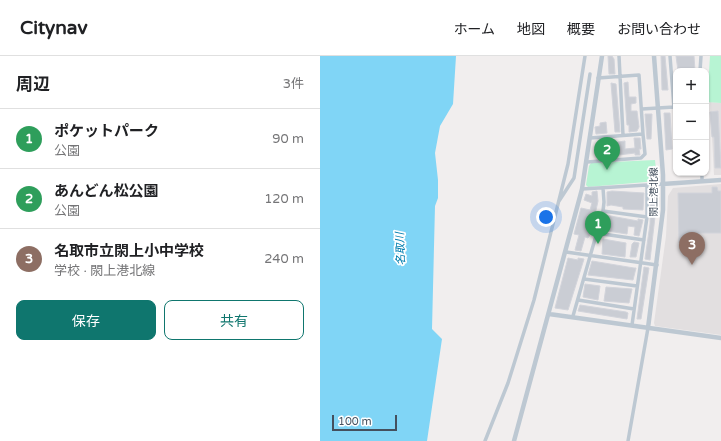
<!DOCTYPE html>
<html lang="ja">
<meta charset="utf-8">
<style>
body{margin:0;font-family:"Varela Round","Noto Sans JP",sans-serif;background:#f2f2f2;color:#202124}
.controls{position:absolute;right:12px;top:12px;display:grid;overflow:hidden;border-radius:8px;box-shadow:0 1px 3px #0004}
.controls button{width:36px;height:36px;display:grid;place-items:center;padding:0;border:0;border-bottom:1px solid #e0e0e0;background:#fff;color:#202124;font:20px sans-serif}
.scale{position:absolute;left:12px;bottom:10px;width:65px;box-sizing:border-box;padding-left:4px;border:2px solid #44505e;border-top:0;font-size:11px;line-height:14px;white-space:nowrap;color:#44505e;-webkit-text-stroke:3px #fff;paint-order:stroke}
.you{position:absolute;left:226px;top:161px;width:14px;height:14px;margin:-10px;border:3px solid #fff;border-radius:50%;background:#1a73e8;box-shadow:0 0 0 6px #1a73e833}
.badge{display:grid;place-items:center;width:26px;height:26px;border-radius:50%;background:#0f766e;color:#fff;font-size:13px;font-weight:700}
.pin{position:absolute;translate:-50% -33px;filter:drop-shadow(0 1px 2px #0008)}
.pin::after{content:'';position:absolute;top:21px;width:14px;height:12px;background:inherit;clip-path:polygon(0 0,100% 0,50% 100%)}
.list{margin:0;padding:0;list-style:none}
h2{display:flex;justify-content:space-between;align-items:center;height:52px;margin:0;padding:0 16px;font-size:17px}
h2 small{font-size:13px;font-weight:400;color:#757577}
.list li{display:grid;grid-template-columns:26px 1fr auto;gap:12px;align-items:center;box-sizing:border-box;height:60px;padding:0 16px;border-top:1px solid #e0e0e0}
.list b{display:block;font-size:15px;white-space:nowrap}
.list p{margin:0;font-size:13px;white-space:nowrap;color:#757577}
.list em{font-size:13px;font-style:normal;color:#757577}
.actions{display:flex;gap:8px;padding:12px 16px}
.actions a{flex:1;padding:9px 0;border:1px solid #0f766e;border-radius:8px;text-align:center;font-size:14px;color:#0f766e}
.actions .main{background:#0f766e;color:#fff}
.icon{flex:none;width:22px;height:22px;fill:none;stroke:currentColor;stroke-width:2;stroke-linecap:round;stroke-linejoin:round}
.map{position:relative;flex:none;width:401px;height:385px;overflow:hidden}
header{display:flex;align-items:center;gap:24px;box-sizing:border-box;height:56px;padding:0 20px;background:#fff;border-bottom:1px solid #e0e0e0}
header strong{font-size:19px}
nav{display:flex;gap:22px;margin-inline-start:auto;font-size:14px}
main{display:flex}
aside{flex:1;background:#fff}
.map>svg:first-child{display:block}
.education{fill:#e2dfe0}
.green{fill:#b7f4d3}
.water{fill:#80d5f6}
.building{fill:#cacdd4;stroke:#d2d4db}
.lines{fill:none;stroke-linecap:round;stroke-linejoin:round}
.minor{stroke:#bdc8d2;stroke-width:3.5}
.tertiary{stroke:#bdc8d2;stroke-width:4.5}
.labels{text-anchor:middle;stroke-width:3.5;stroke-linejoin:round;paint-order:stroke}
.street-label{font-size:10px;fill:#44505e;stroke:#fff}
.water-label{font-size:11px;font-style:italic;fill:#017dae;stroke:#fff}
</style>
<header>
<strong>Citynav</strong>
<nav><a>ホーム</a><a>地図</a><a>概要</a><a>お問い合わせ</a></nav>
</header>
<main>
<aside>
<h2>周辺<small>3件</small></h2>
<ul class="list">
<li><span class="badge" style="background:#2e9e5b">1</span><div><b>ポケットパーク</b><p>公園</p></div><em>90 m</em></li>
<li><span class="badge" style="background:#2e9e5b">2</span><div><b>あんどん松公園</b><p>公園</p></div><em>120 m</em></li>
<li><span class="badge" style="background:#8d6e63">3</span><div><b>名取市立閖上小中学校</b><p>学校 · 閖上港北線</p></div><em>240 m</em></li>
</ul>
<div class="actions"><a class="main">保存</a><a>共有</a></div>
</aside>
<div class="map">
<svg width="401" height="385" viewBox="0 0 401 385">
<rect width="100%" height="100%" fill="#f1eeee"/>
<path class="education" d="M390,46L401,47V119H394Z
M401,128V279L335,270L334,267L346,180L348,140L353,132Z"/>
<path class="green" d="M390,0H401V47L387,46Z
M335,104L337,125L268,131L266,129L269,110L271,107Z"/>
<path class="water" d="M0,0H136L133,48L120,70L115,97L118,124V142L115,150L112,273L122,283L107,385H0Z"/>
<path class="building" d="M288,0H292L294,3L295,18H289Z
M341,0H345L348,34H342Z
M356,0H374L375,15H358Z
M308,26L309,41H316V47L311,48V55H317L319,71L317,75L309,76V69H307L304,27Z
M291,27L296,28L300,76H295Z
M398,55L401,112H395L394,81H392L390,56Z
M344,57H350L352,93L346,94Z
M325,58H332L331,83H327Z
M286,66L287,77L276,78L275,71L280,70V67Z
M314,82H320L321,93H319L320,99H315V97L282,101L281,95L285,94L284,88L305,85V93L315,92Z
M392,131H397L398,135H401V177H379V197H370V187H359L358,137H392Z
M331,132H335L336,152L330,204L325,203L330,168Z
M277,135L278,145L271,177L268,182L265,181L261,195L255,194L259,179L254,178L261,152L270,154L272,147L264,144L266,138L272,140V136Z
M292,135L324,137L323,154L303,153V151L291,149L287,150V136Z
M285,159L318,165V163L323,164L319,180L314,179L315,171L308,170L307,178L281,174Z
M283,183L306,187L305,201L282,198Z
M314,186L319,187L316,201H310L312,188Z
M248,202L258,204V202L264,203L248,254L235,252Z
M272,205L314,212H316L313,224L268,219Z
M324,211L329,212L321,263H317Z
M265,228L280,230L278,244L263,241Z
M286,231L312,233L309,247L284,245Z
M260,249L306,256L308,257L307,263L258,255Z"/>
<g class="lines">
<path class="minor" d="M299,0L303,79
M380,15L381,0
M278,22L319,19L323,78
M355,50L356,74
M322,53L354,51L350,0
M267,106L321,102L325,98L323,78L270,82
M382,117V125
M262,133L343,128
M239,145L254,122L270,18
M283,155L327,161
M276,177L324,184
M246,196L337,209
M264,223L317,230
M258,244L314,253
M253,260L283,155L284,146L283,132
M312,269L327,161V129
M165,385L188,327L214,244L248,108L265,0
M308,385L328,272"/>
<path class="tertiary" d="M343,128L401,124
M229,258L401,282
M328,272L343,154V119L334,0
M194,385L262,133L282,0"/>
</g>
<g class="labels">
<g class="street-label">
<text transform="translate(333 136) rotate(-90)" y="4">閖上港北線</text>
</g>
<g class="water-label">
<text transform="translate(80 193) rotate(-92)" y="4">名取川</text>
</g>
</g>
</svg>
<div class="controls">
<button>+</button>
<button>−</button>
<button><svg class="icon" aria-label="layers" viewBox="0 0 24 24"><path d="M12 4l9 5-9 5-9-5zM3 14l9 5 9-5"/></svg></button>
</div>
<div class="scale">100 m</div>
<div class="you"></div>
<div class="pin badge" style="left:278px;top:188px;background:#2e9e5b">1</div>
<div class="pin badge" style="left:287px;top:114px;background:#2e9e5b">2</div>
<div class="pin badge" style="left:372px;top:209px;background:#8d6e63">3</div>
</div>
</main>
